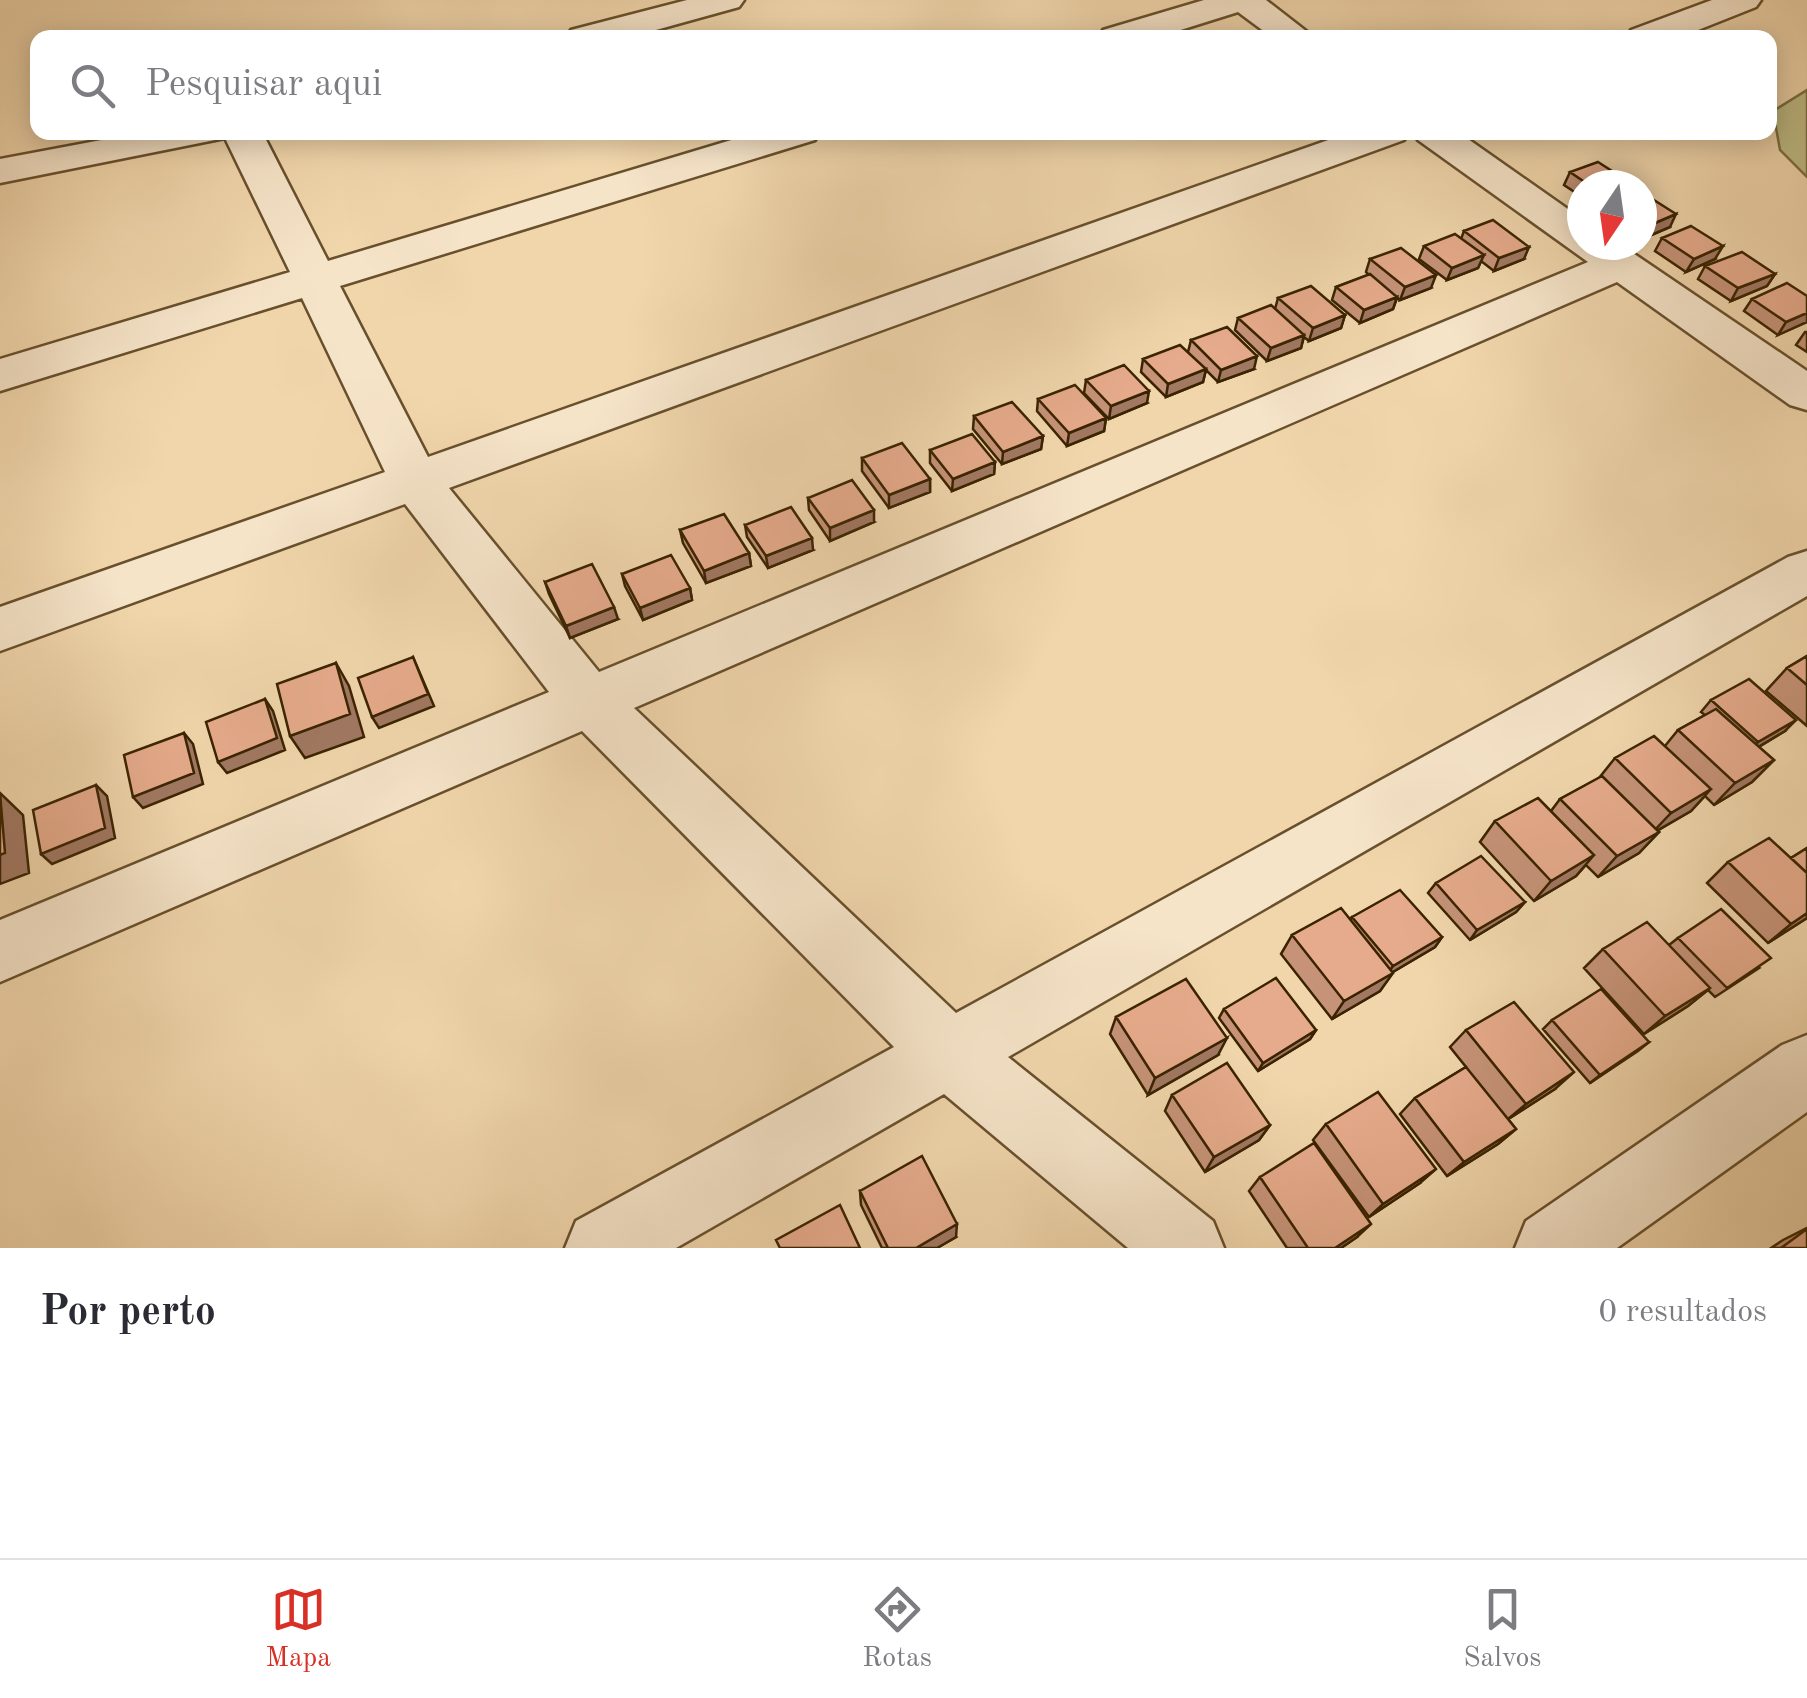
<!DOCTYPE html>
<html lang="pt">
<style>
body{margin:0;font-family:"Old Standard TT",serif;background:#f2f2f3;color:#2b2b33}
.compass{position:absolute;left:1567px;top:170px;width:90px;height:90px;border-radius:50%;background:#fff;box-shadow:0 5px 25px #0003;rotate:193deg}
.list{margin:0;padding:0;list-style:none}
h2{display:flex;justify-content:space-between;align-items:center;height:130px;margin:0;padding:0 40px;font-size:42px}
h2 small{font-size:32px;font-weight:400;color:#7c7c81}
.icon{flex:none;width:55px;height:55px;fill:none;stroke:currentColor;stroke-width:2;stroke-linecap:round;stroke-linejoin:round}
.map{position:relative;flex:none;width:1807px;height:1248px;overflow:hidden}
.search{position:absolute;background:#fff;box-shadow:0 5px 25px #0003;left:30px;right:30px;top:30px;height:110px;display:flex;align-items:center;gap:25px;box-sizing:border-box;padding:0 35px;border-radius:20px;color:#7c7c81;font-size:38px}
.sheet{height:310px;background:#fff}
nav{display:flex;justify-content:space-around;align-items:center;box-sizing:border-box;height:140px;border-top:2px solid #e1e1e2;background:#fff;font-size:28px;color:#7c7c81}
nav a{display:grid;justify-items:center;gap:5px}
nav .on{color:#d93025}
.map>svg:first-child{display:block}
.green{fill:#bfbc86;stroke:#7c7044;stroke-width:2.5}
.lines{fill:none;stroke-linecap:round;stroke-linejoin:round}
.street-casing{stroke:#68502c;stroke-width:5}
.street{fill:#f6e4c9;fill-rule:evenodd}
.wall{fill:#c69378;stroke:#3a2301;stroke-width:2.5}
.shaded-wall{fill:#a17862;stroke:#3a2301;stroke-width:2.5}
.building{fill:#e6ab8c;stroke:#3a2301;stroke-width:2.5}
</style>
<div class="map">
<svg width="1807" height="1248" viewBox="0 0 1807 1248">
<rect width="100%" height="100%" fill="#f1d6ac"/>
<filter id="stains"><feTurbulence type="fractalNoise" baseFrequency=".002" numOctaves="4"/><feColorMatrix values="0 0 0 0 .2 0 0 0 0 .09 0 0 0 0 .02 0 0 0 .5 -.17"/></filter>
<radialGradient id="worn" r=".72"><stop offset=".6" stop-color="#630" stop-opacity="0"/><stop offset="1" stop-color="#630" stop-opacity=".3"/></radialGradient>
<path class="green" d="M1807,90V177L1780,150L1773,111Z"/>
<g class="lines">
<g class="street-casing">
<path id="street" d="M687,0H744L739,7L627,38H566L571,30Z
M1204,0H1266L1315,38H1273L1238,12L1155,38H1098L1103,30Z
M1712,0H1761L1756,7L1678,38H1626L1631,30Z
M144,132H262L328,261L758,132H820L815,140L340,286L428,457L1351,132H1409L1404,140L449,488L599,672L1588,262L1418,140L1413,132H1458L1582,219V245H1621L1807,371V410L1790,405L1617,282L634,708L956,1013L1788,557L1807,551V596L1008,1057L1213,1221L1224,1248H1128L944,1094L676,1248H565L576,1221L894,1047L582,731L0,982V920L549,692L405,504L0,651V607L385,472L302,298L0,391V359L290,272L225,138L0,183V159Z
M1807,1035V1112L1617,1248H1515L1526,1221L1782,1045Z"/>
</g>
<use href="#street" class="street"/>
</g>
<path class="wall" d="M1570,172L1626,180L1624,185H1582V197L1564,185Z
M1642,197L1670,227L1642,239Z
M1464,231L1524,259L1494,271L1481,261L1478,268L1447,280L1419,259L1424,246L1461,239Z
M1662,238L1715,259L1686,272L1655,251Z
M1370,259L1431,288L1400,300L1397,298L1393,309L1360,323L1332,300L1336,287L1369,275L1366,272Z
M1705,266L1775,274L1767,286L1731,301L1698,279Z
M1807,296V322L1778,335L1744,311L1752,299Z
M1278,298L1345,315L1341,328L1309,341L1304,337L1301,348L1267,361L1235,330L1238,318L1275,309Z
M1805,332H1807V352L1796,345Z
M1191,340L1254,369L1218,382L1206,370L1203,382L1166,397L1141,372L1143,359L1188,352Z
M1086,380L1147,403L1109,419L1084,393Z
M1038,399L1106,418L1104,431L1067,446L1037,411Z
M974,416L1043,436L1041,449L1002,464L973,429Z
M930,450L995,462L994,474L952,491L930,463Z
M862,458L930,479V492L889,508L862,471Z
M808,498L874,522L830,541L809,510Z
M745,525L813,550L768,568L747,537Z
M680,530L749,553L751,566L706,583L683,543Z
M622,574L690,588L692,600L643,620L625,586Z
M545,582L618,619L570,638L549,594Z
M1807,656V726L1766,691L1787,668Z
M1711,700L1785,731L1759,747L1774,760L1752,782L1714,805L1705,796L1691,811L1657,831L1659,832L1639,853L1598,877L1586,865L1576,876L1534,901L1480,842L1495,821L1551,811L1560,799L1599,778L1615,758L1665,746L1678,730L1705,715L1701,712Z
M1807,848V918L1768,943L1707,883L1728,862L1791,858Z
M1436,883L1525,902L1516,912L1470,940L1428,893Z
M1352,917L1442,937L1435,947L1393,972L1380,991L1332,1019L1281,954L1292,935L1350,920Z
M1678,938L1759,968L1715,997L1708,990L1688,1006L1644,1034L1584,968L1603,949L1669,945Z
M1224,1009L1316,1030L1310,1039L1258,1071L1219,1018Z
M1116,1017L1218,1055L1148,1095L1110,1034Z
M1552,1020L1649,1042L1590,1083L1543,1029Z
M1466,1030L1555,1089L1508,1119L1516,1129L1498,1144L1447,1176L1400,1114L1415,1098L1466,1067L1450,1047Z
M1172,1095L1270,1125L1259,1140L1205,1172L1165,1111Z
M1326,1124L1420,1183L1369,1217L1313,1140Z
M1260,1177L1357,1237L1341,1248H1287L1249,1191Z
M860,1191L956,1237L937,1248H882L861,1205Z
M1807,1228V1248H1771L1783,1240Z"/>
<path class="shaded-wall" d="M1676,214L1670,227L1642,239L1648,226Z
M1723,246L1715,259L1686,272L1694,259Z
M1529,247L1524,259L1494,271L1499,258Z
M1484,255L1478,268L1447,280L1452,268Z
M1775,274L1767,286L1731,301L1738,288Z
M1436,275L1431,288L1400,300L1405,287Z
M1397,297L1393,309L1360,323L1364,310Z
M1807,313V322L1778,335L1786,322Z
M1345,315L1341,328L1309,341L1313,328Z
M1304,335L1301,348L1267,361L1271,348Z
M1257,356L1254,369L1218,382L1221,370Z
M1206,369L1203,382L1166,397L1168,384Z
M1149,391L1147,403L1109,419L1111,406Z
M1106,418L1104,431L1067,446L1069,433Z
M1043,436L1041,449L1002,464L1003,452Z
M995,462L994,474L952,491L953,479Z
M930,479V492L889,508V495Z
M874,510V522L830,541V528Z
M812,538L813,550L768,568L766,556Z
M749,553L751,566L706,583L704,571Z
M690,588L692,600L643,620L640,608Z
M614,607L618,619L570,638L566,626Z
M413,657L434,706L379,728L372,717Z
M336,663L349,686L364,737L305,758L290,736Z
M265,699L273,711L285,750L227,773L218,762Z
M1796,720L1785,731L1748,753L1758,742Z
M184,733L193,744L203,784L143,808L133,797Z
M1774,760L1752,782L1714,805L1735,783Z
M96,785L107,796L115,838L52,864L41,854Z
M1711,789L1691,811L1651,834L1671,813Z
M0,793L23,815L29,873L0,884Z
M1659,832L1639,853L1598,877L1617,856Z
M1594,855L1576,876L1534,901L1551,881Z
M1525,902L1516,912L1470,940L1477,930Z
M1807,913V918L1768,943L1791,924Z
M1442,937L1435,947L1386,976L1393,966Z
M1393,973L1380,991L1332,1019L1344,1001Z
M1710,988L1688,1006L1644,1034L1665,1016Z
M1316,1030L1310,1039L1258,1071L1263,1063Z
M1227,1038L1218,1055L1148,1095L1155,1078Z
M1649,1042L1638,1051L1590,1083L1600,1075Z
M1574,1072L1555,1089L1507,1120L1526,1104Z
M1270,1125L1259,1140L1205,1172L1214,1157Z
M1516,1129L1498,1144L1447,1176L1464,1162Z
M1436,1169L1420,1183L1369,1217L1383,1204Z
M957,1224L956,1237L937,1248H916Z
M1371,1224L1357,1237L1341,1248H1335Z"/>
<path class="building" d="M1598,162L1626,180L1614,185H1589L1570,172Z
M1646,195L1676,214L1648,226L1642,222V197Z
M1493,220L1529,247L1499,258L1464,231Z
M1691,226L1723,246L1694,259L1662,238Z
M1455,234L1484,255L1452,268L1424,246Z
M1401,248L1436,275L1405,287L1370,259Z
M1742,252L1775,274L1738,288L1705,266Z
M1370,274L1397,297L1364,310L1336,287Z
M1787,283L1807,296V313L1786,322L1752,299Z
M1311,286L1345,315L1313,328L1278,298Z
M1271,305L1304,335L1271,348L1238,318Z
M1227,327L1257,356L1221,370L1191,340Z
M1180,345L1206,369L1168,384L1143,359Z
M1124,365L1149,391L1111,406L1086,380Z
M1075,385L1106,418L1069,433L1038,399Z
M1012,402L1043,436L1003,452L974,416Z
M972,434L995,462L953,479L930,450Z
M902,443L930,479L889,495L862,458Z
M852,480L874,510L830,528L808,498Z
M791,507L812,538L766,556L745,525Z
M724,514L749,553L704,571L680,530Z
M671,555L690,588L640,608L622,574Z
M592,564L614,607L566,626L545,582Z
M1807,656V685L1787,668Z
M413,657L428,694L372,717L358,678Z
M336,663L350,714L290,736L277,684Z
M1749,679L1796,720L1758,742L1711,700Z
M265,699L277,738L218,762L206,722Z
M1716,709L1774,760L1735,783L1678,730Z
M184,733L194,773L133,797L124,755Z
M1654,736L1711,789L1671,813L1615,758Z
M1602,776L1659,832L1617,856L1560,799Z
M96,785L105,828L41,854L33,810Z
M0,793L5,853L0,855Z
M1538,798L1594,855L1551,881L1495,821Z
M1769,838L1807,873V913L1791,924L1728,862Z
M1807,848V873L1791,858Z
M1481,856L1525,902L1477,930L1436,883Z
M1400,890L1442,937L1393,966L1352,917Z
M1341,908L1393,973L1344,1001L1292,935Z
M1721,909L1771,958L1727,988L1678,938Z
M1647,922L1710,988L1665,1016L1603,949Z
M1276,978L1316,1030L1263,1063L1224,1009Z
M1186,979L1227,1038L1155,1078L1116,1017Z
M1601,989L1649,1042L1600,1075L1552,1020Z
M1514,1002L1574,1072L1526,1104L1466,1030Z
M1227,1063L1270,1125L1214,1157L1172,1095Z
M1466,1067L1516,1129L1464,1162L1415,1098Z
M1378,1092L1436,1169L1383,1204L1326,1124Z
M1314,1143L1371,1224L1335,1248H1308L1260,1177Z
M922,1156L957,1224L916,1248H888L860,1191Z
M840,1205L860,1248H780L776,1240Z
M1807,1229V1248H1781Z"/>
<rect width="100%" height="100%" filter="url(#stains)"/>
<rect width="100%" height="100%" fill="url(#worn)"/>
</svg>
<svg class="compass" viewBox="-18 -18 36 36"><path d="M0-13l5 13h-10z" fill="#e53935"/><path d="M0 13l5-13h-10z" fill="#7c7c81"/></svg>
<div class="search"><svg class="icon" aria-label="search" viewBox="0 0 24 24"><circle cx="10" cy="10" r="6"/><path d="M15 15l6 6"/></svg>Pesquisar aqui</div>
</div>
<section class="sheet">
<h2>Por perto<small>0 resultados</small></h2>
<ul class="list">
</ul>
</section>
<nav>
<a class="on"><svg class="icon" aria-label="map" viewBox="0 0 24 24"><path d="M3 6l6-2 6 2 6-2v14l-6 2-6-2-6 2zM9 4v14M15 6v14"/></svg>Mapa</a>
<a><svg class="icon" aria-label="directions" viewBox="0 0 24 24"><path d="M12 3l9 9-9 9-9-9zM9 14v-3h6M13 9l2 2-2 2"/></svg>Rotas</a>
<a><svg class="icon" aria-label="saved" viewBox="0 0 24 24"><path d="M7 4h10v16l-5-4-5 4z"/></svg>Salvos</a>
</nav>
